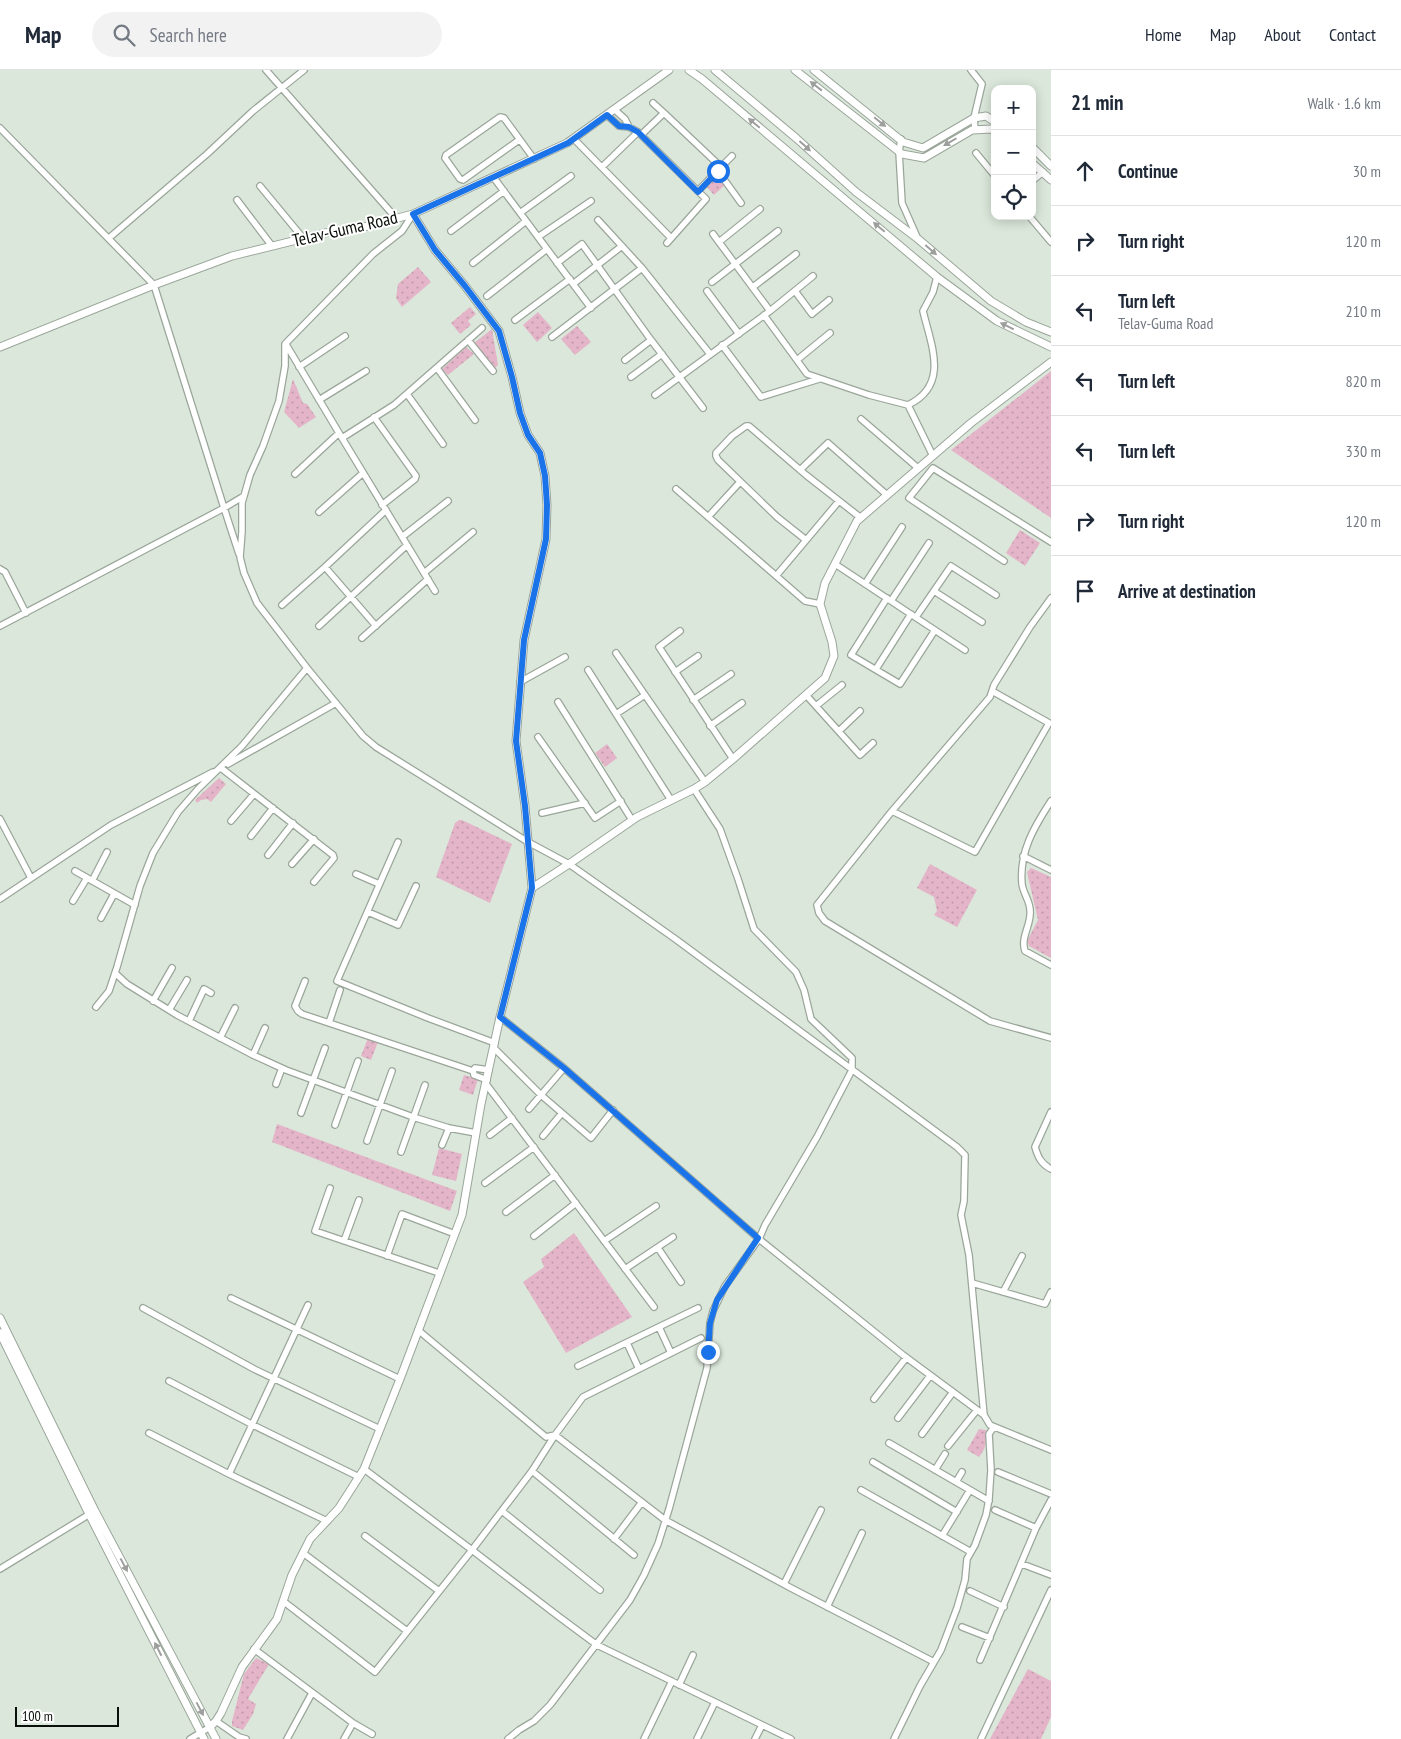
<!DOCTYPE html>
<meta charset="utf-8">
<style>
body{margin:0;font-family:"PT Sans Narrow",sans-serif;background:#f2f2f3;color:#1f2937}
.controls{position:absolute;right:15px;top:15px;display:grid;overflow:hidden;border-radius:10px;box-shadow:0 2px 12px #0003}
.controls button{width:45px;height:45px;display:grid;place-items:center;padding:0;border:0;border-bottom:1px solid #e0e1e3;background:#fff;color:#1f2937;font:25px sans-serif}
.scale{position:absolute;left:15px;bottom:12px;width:104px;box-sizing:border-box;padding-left:5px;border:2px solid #0b0f0b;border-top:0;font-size:14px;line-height:18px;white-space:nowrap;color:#0b0f0b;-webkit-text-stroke:4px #fff;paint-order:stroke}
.stop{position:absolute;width:15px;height:15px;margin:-11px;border:4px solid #1a73e8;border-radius:50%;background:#fff}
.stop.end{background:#1a73e8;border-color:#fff;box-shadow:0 1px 5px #0008}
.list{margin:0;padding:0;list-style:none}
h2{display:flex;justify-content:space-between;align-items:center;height:65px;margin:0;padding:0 20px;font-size:21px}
h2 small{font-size:16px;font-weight:400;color:#747a83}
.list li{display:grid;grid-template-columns:32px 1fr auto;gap:15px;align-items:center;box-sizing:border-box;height:70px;padding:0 20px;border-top:1px solid #e0e1e3}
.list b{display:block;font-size:19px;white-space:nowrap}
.list p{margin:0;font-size:16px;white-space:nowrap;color:#747a83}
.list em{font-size:16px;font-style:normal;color:#747a83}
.icon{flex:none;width:28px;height:28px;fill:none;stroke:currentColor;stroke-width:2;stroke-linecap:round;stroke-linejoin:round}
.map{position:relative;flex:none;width:1051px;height:1669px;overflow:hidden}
header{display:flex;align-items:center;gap:30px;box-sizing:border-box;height:70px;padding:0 25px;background:#fff;border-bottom:1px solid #e0e1e3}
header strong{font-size:24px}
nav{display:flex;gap:28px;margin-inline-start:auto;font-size:18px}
.search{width:350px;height:45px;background:#f2f2f3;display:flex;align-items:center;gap:12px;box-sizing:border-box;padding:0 18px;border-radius:28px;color:#747a83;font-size:19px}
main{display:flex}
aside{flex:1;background:#fff}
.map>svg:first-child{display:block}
.grass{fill:url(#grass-dots)}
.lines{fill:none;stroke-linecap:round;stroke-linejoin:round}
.minor-casing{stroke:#9ba69b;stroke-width:8}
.tertiary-casing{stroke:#9ba69b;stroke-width:9}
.minor{stroke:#fff;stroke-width:5.5}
.tertiary{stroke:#fff;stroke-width:7}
.oneway{fill:#9d9f9d}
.route{stroke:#1a73e8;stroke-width:6}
.labels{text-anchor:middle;stroke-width:4;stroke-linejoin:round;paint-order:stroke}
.street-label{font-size:18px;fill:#0b0f0b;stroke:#fff}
</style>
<header>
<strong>Map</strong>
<div class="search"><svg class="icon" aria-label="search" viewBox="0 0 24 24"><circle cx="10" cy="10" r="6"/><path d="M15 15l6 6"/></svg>Search here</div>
<nav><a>Home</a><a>Map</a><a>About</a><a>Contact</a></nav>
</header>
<main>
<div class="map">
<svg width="1051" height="1669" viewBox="0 0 1051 1669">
<defs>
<pattern id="grass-dots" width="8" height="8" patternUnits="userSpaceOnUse" patternTransform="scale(1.25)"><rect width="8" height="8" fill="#e4b5c9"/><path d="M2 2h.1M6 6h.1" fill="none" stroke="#c29aab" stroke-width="1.8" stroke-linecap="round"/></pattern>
</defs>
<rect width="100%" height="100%" fill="#dbe7da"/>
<path class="grass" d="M718,106L726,114L714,125L706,116Z
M418,197L431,212L402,237L396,228L398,214Z
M470,237L476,244L468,251L471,255L460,264L451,253Z
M538,242L552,258L537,272L523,255Z
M577,256L591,272L575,285L561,269Z
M492,259L498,295L494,299L474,273Z
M466,277L474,284L448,305L442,299Z
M1051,301V448L951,380Z
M293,309L303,333L307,334L316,347L299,358L284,342Z
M1020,460L1040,473L1025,496L1006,483Z
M607,674L617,688L605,697L595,683Z
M219,708L226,714L211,732L207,729L201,730L197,733L195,730Z
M459,750H462L512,774L490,833L436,807L455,753Z
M930,794L977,820L957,857L934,845L937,841L934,827L917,818Z
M1031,798L1051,807V888L1029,876L1027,871L1038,850L1027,802Z
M368,968L378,972L371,990L361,986Z
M464,1005L478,1009L473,1025L459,1020Z
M277,1054L457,1121L450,1141L272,1072Z
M439,1078L462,1084L456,1111L432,1105Z
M574,1163L632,1247L566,1283L523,1212L544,1197L541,1189Z
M979,1359L986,1360C986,1373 987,1377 979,1387L967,1380Z
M256,1588L269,1594L248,1629L256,1634L253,1644L243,1660L232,1656V1651L244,1604Z
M1028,1599L1051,1611V1647L1041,1669H990Z"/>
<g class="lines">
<g class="minor-casing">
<path id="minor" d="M266,0L396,148
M971,0L982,14L974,48L975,60
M653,33L664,43
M615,40L625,49L629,57
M607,45L619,56L629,57L638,62L706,129L667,173
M0,58L154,215L224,438L244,426
M641,65L664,43L721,97L698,121
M574,69L671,168
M901,69L899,82L902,133L917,167
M519,70L463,110L460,109L445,88L446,85L500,47L504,48L534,89
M976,83L995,106
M602,97L638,62
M721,97L732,86
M718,101L741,133
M494,108L591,238
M1032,111L1043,102
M260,116L303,168
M237,130L272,176
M520,143L571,106
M1029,146L1051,172
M451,161L504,121
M713,164L770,241
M538,167L591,131
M109,168L207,84L253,41L304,0
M719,172L760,139
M473,193L526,151
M557,193L582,174L651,270L703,338
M642,198L710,284
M712,212L778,161
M573,214L622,176
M753,217L796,184
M707,221L739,264
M795,221L812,244L829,230
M487,226L547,179
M764,245L807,304L869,325L908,335
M515,250L570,209
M552,267L642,198L598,150
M468,270L493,301
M722,275L761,327L819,309
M287,276L342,368L394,335L482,258
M625,290L651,270
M797,290L830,263
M299,297L345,266
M437,298L475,350
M631,307L662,284
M407,324L443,374
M655,325L770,241L813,206
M319,330L366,301
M374,347L416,406L415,409L382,435
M861,349L918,398
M342,368L435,521
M933,386L908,335C950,315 931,275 923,241L933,222L937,207
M800,400L828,373L887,425
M295,404L339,363
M676,419L805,531L820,534
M319,442L363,403
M708,447L740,412
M402,467L448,431
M806,470L777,447L718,390L716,386V383L732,366L746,356H749L806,405L861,448
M1004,491L909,428L933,398L1051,472
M835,494L965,580
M325,497L376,556
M0,499L5,502L26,543
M424,503L473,462
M776,506L839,431
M865,514L902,457
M934,521L982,552
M887,528L851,585L900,614L935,560
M891,531L929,473
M282,535L325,497L386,440
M916,547L951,496L996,525
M0,556L224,438L239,484
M319,556L407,475
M680,561L659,577L733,689
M362,568L428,509
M616,583L705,712
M307,598L363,666L376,677L528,772L569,794L674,868L957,1077L965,1085L964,1131L961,1145L969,1185L984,1345L990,1355L1051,1380
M876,599L911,544
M588,600L671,730
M675,602L698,586
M520,612L565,587
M992,621L1049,653L975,782L892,741L990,627L994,615L1030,557L1051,528
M806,625L860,685L873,673
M693,630L731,604
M558,632L632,750
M816,636L842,615
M616,644L645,625
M710,656L742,633
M839,661L860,641
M538,667L595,748L621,731
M228,694L336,633
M221,698L333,785L334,788L314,812
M1051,731C1034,757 1019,782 1022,814C1023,823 1030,831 1030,840C1032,854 1020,867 1025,881L1051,895
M892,741L817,835L819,843L825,851L990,951L1051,968
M542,743L585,733
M0,749L31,808
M231,751L254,724
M251,766L273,738
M398,772L337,911L428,948L495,973
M268,785L293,753
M1023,786L1051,800
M292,794L314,769
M75,801L135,835
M356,804L379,814
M92,811L107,782
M0,829L111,755L213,702
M73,831L87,808
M368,842L398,855L416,816
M101,848L114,824
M115,903L127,914L177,945L253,985L286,1000L413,1047L449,1058L476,1063
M305,911L295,936L298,941L302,944L473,1001
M153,931L172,898
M96,937L109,921L117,897L140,816L153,783L178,742L198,719L242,676L307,598L257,533L244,503L240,487L242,462V433L250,405L263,376L279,331L285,296V274L373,184L402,161L413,144
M169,940L187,910
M500,947L564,998L759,1169L903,1285L984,1345
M189,951L204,919L211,923
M329,953L340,920
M220,968L235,938
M494,978L541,1025L591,1068L613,1040
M253,985L265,958
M487,1010L474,1005L473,1001L475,998L489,1000
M276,1014L282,998
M486,1014L654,1237
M529,1039L564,998
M1051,1042L1035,1077C1038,1087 1041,1094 1051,1099
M301,1043L325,978
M335,1055L358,991
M490,1065L512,1048
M543,1066L562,1043
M367,1071L392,1001
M442,1075L449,1058
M401,1082L425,1015
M485,1113L534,1077
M330,1118L315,1161L439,1203
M506,1142L555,1105
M534,1166L576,1133
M344,1171L359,1130
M604,1171L656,1136
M658,1178L681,1212
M387,1186L402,1144L455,1164
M625,1199L673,1167
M972,1213L1045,1234L1051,1222
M1003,1222L1022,1186
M231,1228L400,1309
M143,1238L254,1299L380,1359
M659,1257L671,1283
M418,1260L546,1367L555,1365L583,1327L701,1268
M627,1273L639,1299
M578,1296L698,1238
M169,1311L253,1355L359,1407
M874,1329L906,1288
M898,1348L930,1306
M149,1363L229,1404L308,1235
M922,1364L953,1322
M889,1373L989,1431
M948,1376L977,1340
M873,1392L957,1442
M935,1400L945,1384
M532,1401L634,1485
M998,1402L1051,1424
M229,1404L327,1451
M956,1412L962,1402
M861,1420L971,1482
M995,1440L1036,1458
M502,1441L600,1520
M365,1466L439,1521
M942,1466L970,1420
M614,1469L642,1432
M303,1483L407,1561
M1022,1494L1051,1505
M0,1499L93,1442
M784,1514L821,1440
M970,1521L1004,1537
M283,1531L375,1602L472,1480L364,1399
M827,1537L862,1463
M962,1557L990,1568
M254,1579L353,1653L344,1669
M980,1590L1036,1458L1051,1430
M679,1615L693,1585
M715,1632L597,1575L558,1546L472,1480L532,1401L555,1365L665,1450L791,1518L934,1592
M216,1651L239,1667L246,1669
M353,1653L372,1664
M190,1669L210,1657
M287,1669L312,1623
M508,1669L519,1660L534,1651L550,1635L630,1530L644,1505L658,1474L669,1439L707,1298L710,1253L713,1241L725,1216L759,1169L765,1155L817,1067L852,1000V988L811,949L804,920L796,902L754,859L738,809L720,759L694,719
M644,1669L672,1611
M697,1669L715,1632L791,1669
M755,1669L762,1655
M894,1669L920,1616L941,1580L957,1538L965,1510L967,1489L975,1475L986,1445L989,1429L991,1400L989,1364L994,1357
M981,1669L1051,1520"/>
</g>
<g class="tertiary-casing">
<path id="tertiary" d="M689,0L702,9L937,207L997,251L1051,277
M715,0L796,68L856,122L918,169L991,231L1026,252L1051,262
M795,0L902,84L924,88L972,60L992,59L995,62
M814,0L903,72L923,78L974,48L986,46L995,52
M1032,77L1051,96
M1032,93L1051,110
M413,144L435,180L465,216L499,261L512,307L520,343L528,365L540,383L545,406L547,435L546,469L524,570L516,671L525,736L532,818
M0,277L154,215L232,186L337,160L364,157L413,144L567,73L669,0
M0,1248L95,1441L216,1669
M0,1263L89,1444L204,1669
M210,1657L216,1651L221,1643L242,1597L277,1549L292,1505L310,1469L339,1438L364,1399L400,1309L462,1145L481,1034L500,947L532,818L569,794L637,747L694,719L705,712L733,689L825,608L834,586L832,572L820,534L825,513L857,451L971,353L1051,292"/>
</g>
<use href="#minor" class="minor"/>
<use href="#tertiary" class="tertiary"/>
</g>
<defs><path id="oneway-solid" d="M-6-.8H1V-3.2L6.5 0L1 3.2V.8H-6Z" transform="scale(1.25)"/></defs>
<g class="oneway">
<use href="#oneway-solid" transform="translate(816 16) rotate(-142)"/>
<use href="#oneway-solid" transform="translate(880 52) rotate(39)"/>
<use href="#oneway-solid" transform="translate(754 53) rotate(-140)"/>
<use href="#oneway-solid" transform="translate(950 72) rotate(150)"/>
<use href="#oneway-solid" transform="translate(805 76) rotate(42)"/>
<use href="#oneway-solid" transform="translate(879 157) rotate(-140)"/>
<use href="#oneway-solid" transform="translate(931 180) rotate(41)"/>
<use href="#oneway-solid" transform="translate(1007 256) rotate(-154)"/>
<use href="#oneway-solid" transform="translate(124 1495) rotate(62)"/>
<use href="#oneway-solid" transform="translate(158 1579) rotate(-117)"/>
<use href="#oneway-solid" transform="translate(200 1639) rotate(62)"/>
</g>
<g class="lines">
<path class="route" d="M708,1282L710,1253L717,1230L758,1168L564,998L500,947L532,818L525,736L516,671L524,570L546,469L547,435L545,406L540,383L528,365L520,343L512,307L499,261L465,216L435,180L413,144L568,73L607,45L619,56L629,57L638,62L698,122L718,101"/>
</g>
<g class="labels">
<g class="street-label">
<text transform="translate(345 159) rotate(-13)" y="6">Telav-Guma Road</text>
</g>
</g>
</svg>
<div class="controls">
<button>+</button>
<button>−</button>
<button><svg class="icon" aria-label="locate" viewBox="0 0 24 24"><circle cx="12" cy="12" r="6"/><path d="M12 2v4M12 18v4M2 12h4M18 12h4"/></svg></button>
</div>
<div class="scale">100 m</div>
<div class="stop" style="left:718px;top:101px"></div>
<div class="stop end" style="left:708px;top:1282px"></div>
</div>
<aside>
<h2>21 min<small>Walk · 1.6 km</small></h2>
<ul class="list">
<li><svg class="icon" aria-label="ahead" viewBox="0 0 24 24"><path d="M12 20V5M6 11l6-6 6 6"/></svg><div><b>Continue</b></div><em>30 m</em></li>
<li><svg class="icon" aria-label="right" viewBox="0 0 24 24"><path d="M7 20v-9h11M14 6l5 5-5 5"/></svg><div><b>Turn right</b></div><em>120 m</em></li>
<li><svg class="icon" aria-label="left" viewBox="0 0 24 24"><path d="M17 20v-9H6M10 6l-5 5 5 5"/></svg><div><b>Turn left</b><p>Telav-Guma Road</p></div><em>210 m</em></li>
<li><svg class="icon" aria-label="left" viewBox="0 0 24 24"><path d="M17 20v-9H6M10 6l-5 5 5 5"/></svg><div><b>Turn left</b></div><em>820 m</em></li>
<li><svg class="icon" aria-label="left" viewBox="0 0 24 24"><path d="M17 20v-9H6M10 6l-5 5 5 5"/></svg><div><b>Turn left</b></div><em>330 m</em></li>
<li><svg class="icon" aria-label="right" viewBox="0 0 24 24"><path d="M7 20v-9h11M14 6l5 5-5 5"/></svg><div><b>Turn right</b></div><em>120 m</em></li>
<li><svg class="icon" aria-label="arrive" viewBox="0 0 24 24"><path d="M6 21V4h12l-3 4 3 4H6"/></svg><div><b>Arrive at destination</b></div></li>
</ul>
</aside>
</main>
